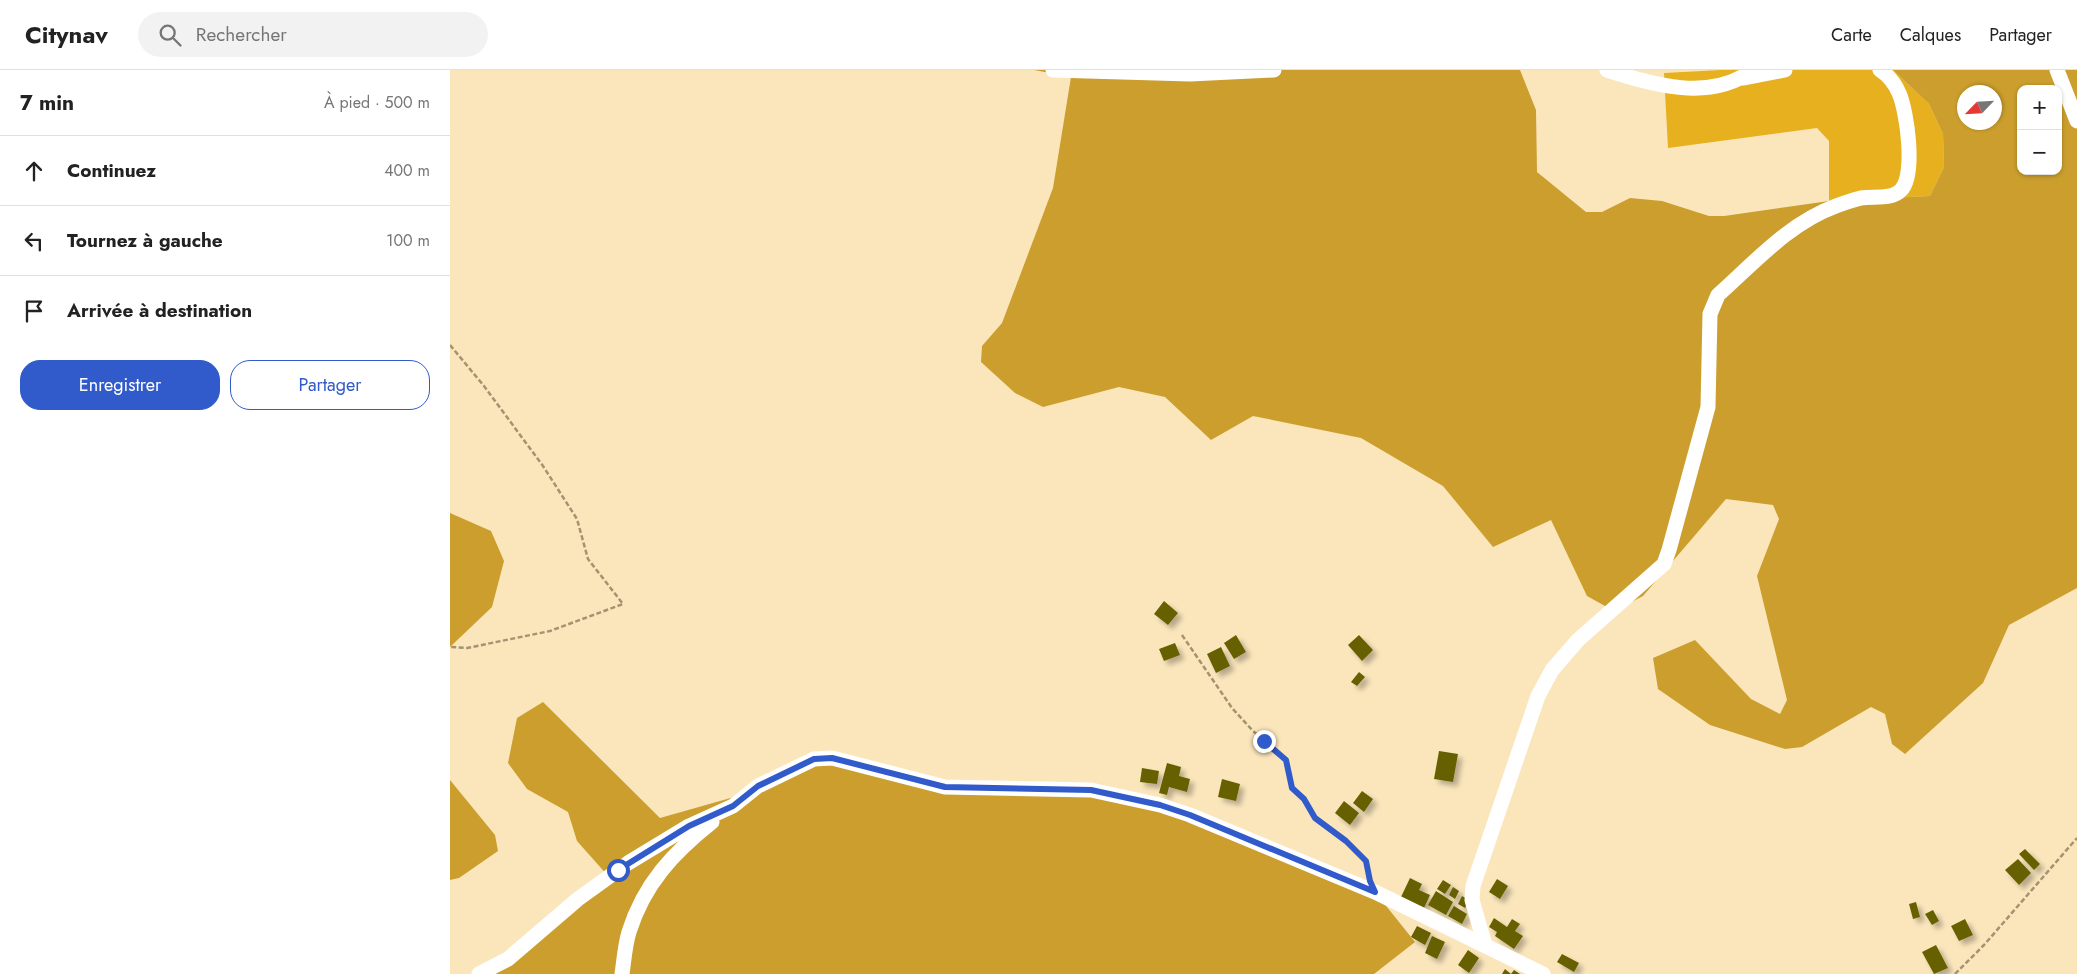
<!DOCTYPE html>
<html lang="fr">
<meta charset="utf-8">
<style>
body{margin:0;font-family:Jost,sans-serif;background:#f2f2f2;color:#222}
.controls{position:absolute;right:15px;top:15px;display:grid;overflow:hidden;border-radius:10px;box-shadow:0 1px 4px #0004}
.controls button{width:45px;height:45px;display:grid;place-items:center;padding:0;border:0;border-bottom:1px solid #e0e0e0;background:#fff;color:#222;font:25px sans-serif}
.compass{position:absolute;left:1507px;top:15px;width:45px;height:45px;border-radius:50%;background:#fff;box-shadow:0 1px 4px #0004;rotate:245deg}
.stop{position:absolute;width:15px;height:15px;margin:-11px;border:4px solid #315aca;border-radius:50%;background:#fff}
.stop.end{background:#315aca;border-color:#fff;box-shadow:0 1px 5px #0008}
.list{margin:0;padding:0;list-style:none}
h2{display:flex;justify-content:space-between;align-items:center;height:65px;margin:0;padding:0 20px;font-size:21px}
h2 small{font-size:16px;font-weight:400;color:#767676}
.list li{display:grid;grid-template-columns:32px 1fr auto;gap:15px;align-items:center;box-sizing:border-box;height:70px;padding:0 20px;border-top:1px solid #e0e0e0}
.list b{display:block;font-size:19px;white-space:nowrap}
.list em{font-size:16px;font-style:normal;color:#767676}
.actions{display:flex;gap:10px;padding:15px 20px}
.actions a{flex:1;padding:11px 0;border:1px solid #315aca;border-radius:20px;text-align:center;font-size:18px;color:#315aca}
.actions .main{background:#315aca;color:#fff}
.icon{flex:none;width:28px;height:28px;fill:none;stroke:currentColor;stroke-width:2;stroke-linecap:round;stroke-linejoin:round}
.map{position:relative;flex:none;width:1627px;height:904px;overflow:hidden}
header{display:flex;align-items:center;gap:30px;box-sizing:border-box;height:70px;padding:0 25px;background:#fff;border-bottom:1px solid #e0e0e0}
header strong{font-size:24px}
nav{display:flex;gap:28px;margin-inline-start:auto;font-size:18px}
.search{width:350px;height:45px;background:#f2f2f2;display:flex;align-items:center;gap:12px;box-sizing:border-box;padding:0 18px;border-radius:28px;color:#767676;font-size:19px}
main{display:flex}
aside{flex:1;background:#fff}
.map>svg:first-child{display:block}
.green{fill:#e7b01e}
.forest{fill:#cb9e2d;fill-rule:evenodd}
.building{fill:#666004;filter:url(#shadow)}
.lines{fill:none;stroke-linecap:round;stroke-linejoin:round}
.path{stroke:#a39372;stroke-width:2.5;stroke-dasharray:5 2.5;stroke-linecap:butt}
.minor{stroke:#fff;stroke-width:15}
.route{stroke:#315aca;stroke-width:6}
</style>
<header>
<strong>Citynav</strong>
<div class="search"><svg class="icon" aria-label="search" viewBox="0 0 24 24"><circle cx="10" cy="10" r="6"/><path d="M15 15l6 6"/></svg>Rechercher</div>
<nav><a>Carte</a><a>Calques</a><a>Partager</a></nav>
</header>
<main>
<aside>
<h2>7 min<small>À pied · 500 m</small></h2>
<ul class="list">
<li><svg class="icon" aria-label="ahead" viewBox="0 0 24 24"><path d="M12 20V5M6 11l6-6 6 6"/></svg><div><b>Continuez</b></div><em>400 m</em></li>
<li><svg class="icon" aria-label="left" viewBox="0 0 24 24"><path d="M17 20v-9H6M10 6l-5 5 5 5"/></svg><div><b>Tournez à gauche</b></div><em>100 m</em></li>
<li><svg class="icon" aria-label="arrive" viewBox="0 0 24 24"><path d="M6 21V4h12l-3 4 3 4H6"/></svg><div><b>Arrivée à destination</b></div></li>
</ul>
<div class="actions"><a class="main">Enregistrer</a><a>Partager</a></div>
</aside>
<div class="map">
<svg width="1627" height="904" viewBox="0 0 1627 904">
<defs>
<filter id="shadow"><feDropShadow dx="4.5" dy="4.5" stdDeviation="2.5" flood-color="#0004"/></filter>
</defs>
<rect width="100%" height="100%" fill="#fbe6bc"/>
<path class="green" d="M1271,0H1443L1479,34L1493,64L1494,97L1480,126L1379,131V71L1367,58L1218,78L1214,3Z"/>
<path class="forest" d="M584,0H1070L1086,40L1087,102L1136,142H1152L1180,128L1212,131L1259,146H1274L1379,131L1480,126L1494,97L1493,64L1479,34L1443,0H1627V518L1559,555L1533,613L1455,684L1442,674L1435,644L1421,637L1352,677L1335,679L1260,655L1208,619L1203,588L1245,570L1301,629L1330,644L1337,630L1307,506L1329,449L1323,435L1276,429L1193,526L1164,541L1137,526L1101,450L1043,477L993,416L911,368L803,346L761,370L715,327L669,317L593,337L565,323L531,292L532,276L552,253L603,118L621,7ZM1571,19H1608V101H1571ZM1514,22H1544V52H1514Z
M0,443L41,461L54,491L42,537L0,577Z
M93,632L210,748L284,727L364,689L495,717L641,720L710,735L925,822L965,872L924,904H29L159,807L127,771L118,742L77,719L58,693L67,648Z
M0,710L45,765L48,781L9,808L0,810Z"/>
<path class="building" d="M714,531L728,543L718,555L704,544Z
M786,565L796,582L784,589L774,573Z
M909,565L923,580L912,591L898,575Z
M725,573L730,585L714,591L709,579Z
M771,577L780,596L766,603L757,584Z
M909,602L915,607L907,616L901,612Z
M989,681L1008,684L1003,712L984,709Z
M717,693L731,697L729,706L740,709L737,722L719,717L717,725L709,723Z
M692,698L709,701L707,714L690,712Z
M772,709L790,714L786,731L768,727Z
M912,721L923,729L914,742L903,733Z
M894,731L909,743L900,755L885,743Z
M1575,779L1590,794L1584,800L1569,784Z
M1568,789L1581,803L1569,815L1555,800Z
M960,808L972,814L969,820L980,825L974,838L951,827Z
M1047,809L1058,816L1050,829L1039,822Z
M993,810L1001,815L995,824L987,819Z
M1003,817L1009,821L1005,829L999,825Z
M986,821L1003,832L996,845L978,835Z
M1012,826L1019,830L1015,838L1008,834Z
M1466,832L1470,847L1463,849L1459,834Z
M1004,836L1017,844L1012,854L998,846Z
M1483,840L1489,851L1482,855L1475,844Z
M1044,848L1057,857L1062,849L1070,854L1065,861L1073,866L1064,879L1045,866L1047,862L1039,857Z
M1515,849L1523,865L1509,871L1501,856Z
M967,856L981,863L975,875L961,867Z
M982,866L995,872L987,889L975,883Z
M1486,875L1498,898L1484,904L1472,882Z
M1018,880L1029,888L1019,903L1008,895Z
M1112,884L1129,893L1124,902L1107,892Z
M1055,899L1061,904L1064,900L1070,904H1052Z"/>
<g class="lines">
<path class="path" d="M0,275L34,316L93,396L127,449L138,489L173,534L100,561L17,578L0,577
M732,565L782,638L803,661L836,690L842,718L854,729L865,748L896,771L916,791L918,804
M1505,904L1534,875L1627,768"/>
<path class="minor" d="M603,0L740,4L824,0
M1157,0C1204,15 1260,32 1303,0
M1607,0L1627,51
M1294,8L1335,0
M1035,875L1022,830L1023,816L1088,626L1102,600L1128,570L1214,494L1219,480L1258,337L1260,244L1268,225C1304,193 1339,153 1386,136C1394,133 1403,130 1411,128C1424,126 1442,130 1451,120C1466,105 1457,41 1449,23C1445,14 1438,5 1430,0
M29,904L58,889L128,829L178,793L239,756L283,736L308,716L364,689L382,688L495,717L641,720L710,735L740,745L925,822L1093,904
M172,904C174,890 175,875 179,862C194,814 223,783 262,752"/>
</g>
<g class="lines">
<path class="route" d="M168,800L239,756L283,736L308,716L364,689L382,688L495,717L641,720L710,735L740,745L925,822L920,811L916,791L896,771L865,748L854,729L842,718L836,690L814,671"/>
</g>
</svg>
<div class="controls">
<button>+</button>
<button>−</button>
</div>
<svg class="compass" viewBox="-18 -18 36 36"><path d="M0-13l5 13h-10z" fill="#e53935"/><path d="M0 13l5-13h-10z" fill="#767676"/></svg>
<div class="stop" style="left:168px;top:800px"></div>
<div class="stop end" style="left:814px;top:671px"></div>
</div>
</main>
